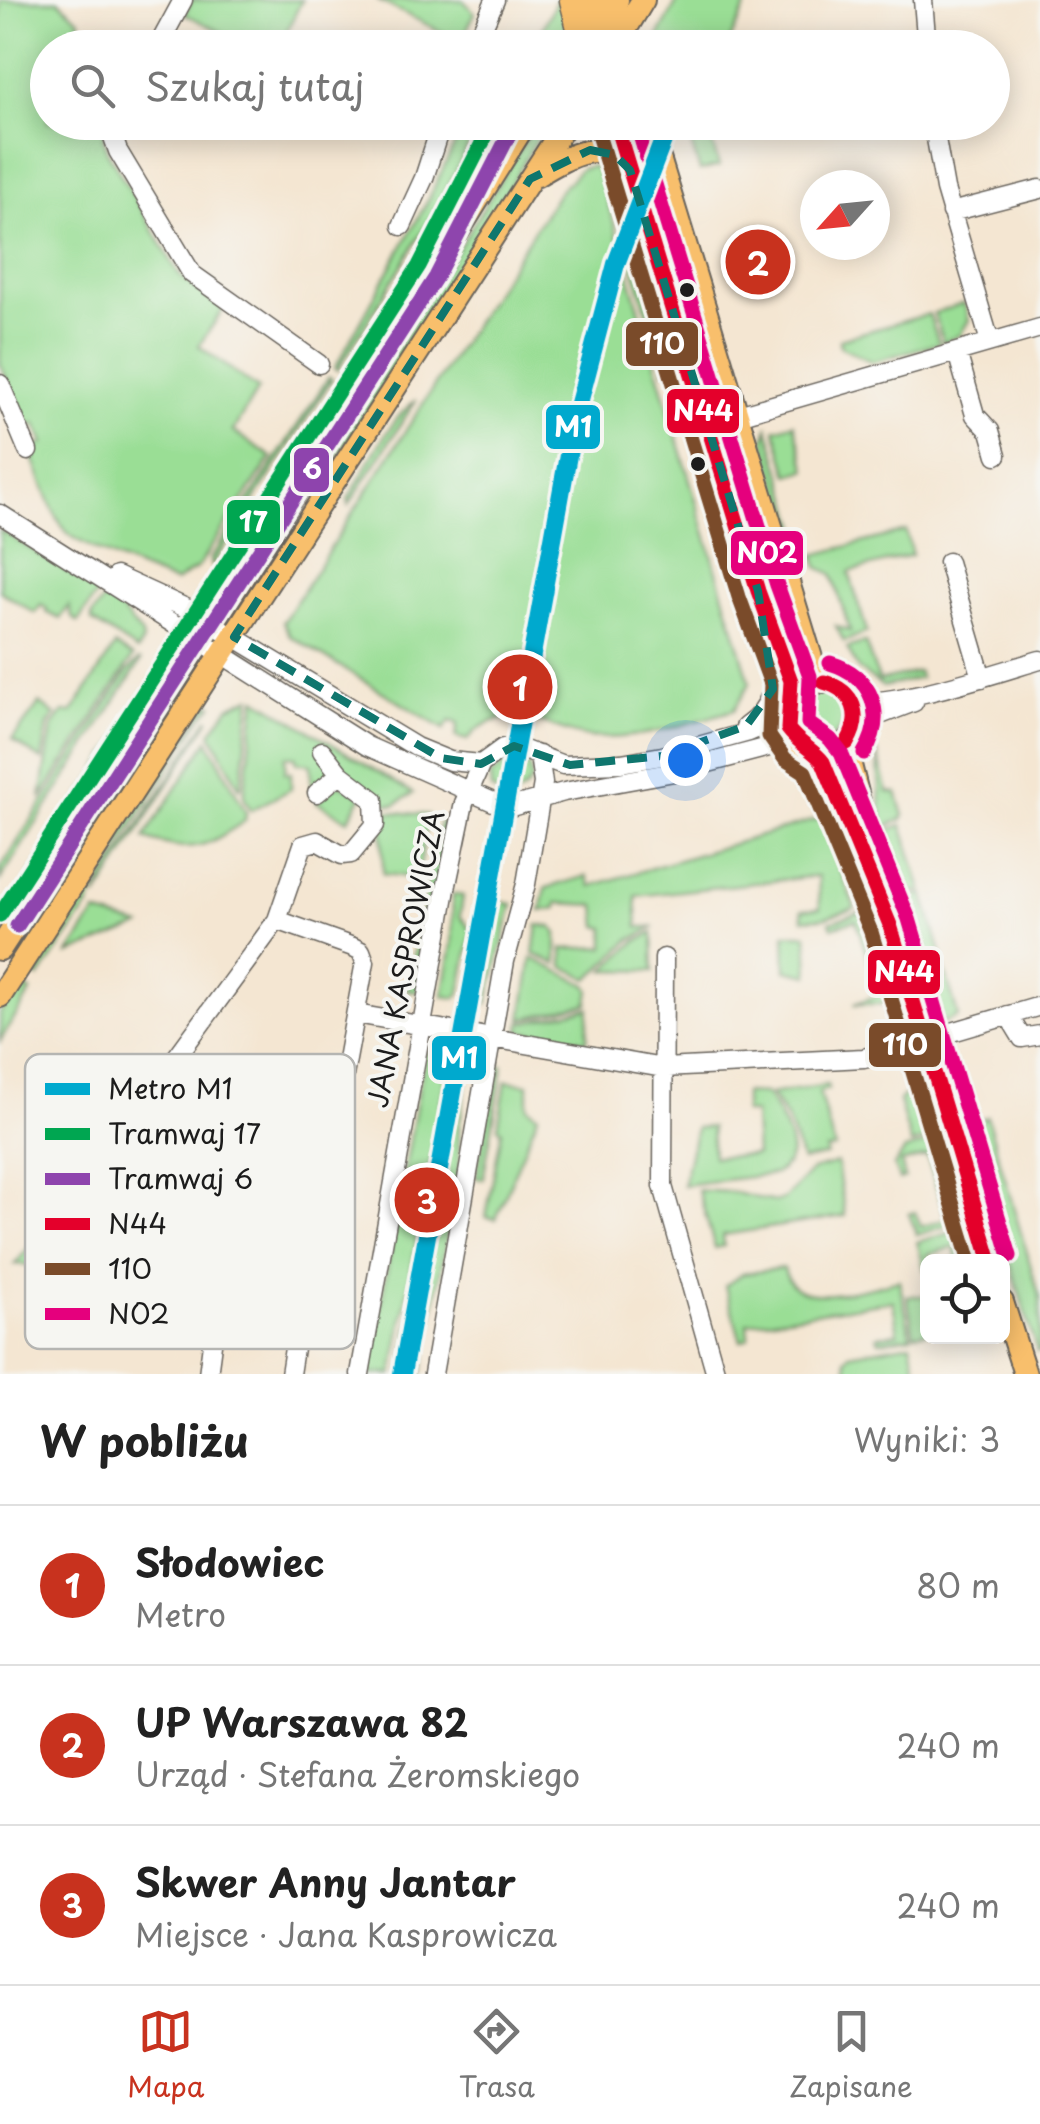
<!DOCTYPE html>
<html lang="pl">
<meta charset="utf-8">
<style>
body{margin:0;font-family:"Playpen Sans",sans-serif;background:#f2f2f2;color:#222}
.controls{position:absolute;right:30px;bottom:30px;display:grid;overflow:hidden;border-radius:15px;box-shadow:0 5px 25px #0003}
.controls button{width:90px;height:90px;display:grid;place-items:center;padding:0;border:0;border-bottom:2px solid #e0e0e0;background:#fff;color:#222;font:50px sans-serif}
.compass{position:absolute;left:800px;top:170px;width:90px;height:90px;border-radius:50%;background:#fff;box-shadow:0 5px 25px #0003;rotate:243deg}
.you{position:absolute;left:685px;top:760px;width:35px;height:35px;margin:-25px;border:8px solid #fff;border-radius:50%;background:#1a73e8;box-shadow:0 0 0 15px #1a73e833}
.badge{display:grid;place-items:center;width:65px;height:65px;border-radius:50%;background:#c8321e;color:#fff;font-size:32px;font-weight:700}
.pin{position:absolute;translate:-50% -50%;border:5px solid #fff;box-shadow:0 2px 10px #0006}
.list{margin:0;padding:0;list-style:none}
h2{display:flex;justify-content:space-between;align-items:center;height:130px;margin:0;padding:0 40px;font-size:42px}
h2 small{font-size:32px;font-weight:400;color:#767676}
.list li{display:grid;grid-template-columns:65px 1fr auto;gap:30px;align-items:center;box-sizing:border-box;height:160px;padding:0 40px;border-top:2px solid #e0e0e0}
.list b{display:block;font-size:38px;white-space:nowrap}
.list p{margin:0;font-size:32px;white-space:nowrap;color:#767676}
.list em{font-size:32px;font-style:normal;color:#767676}
.icon{flex:none;width:55px;height:55px;fill:none;stroke:currentColor;stroke-width:2;stroke-linecap:round;stroke-linejoin:round}
.map{position:relative;flex:none;width:1040px;height:1374px;overflow:hidden}
.search{position:absolute;background:#fff;box-shadow:0 5px 25px #0003;left:30px;right:30px;top:30px;height:110px;display:flex;align-items:center;gap:25px;box-sizing:border-box;padding:0 35px;border-radius:55px;color:#767676;font-size:38px}
.sheet{height:610px;background:#fff}
nav{display:flex;justify-content:space-around;align-items:center;box-sizing:border-box;height:140px;border-top:2px solid #e0e0e0;background:#fff;font-size:28px;color:#767676}
nav a{display:grid;justify-items:center;gap:5px}
nav .on{color:#c8321e}
.map>svg:first-child{display:block}
.green{fill:#9ade95;stroke:#5b7d58;stroke-width:2.5}
.lines{fill:none;stroke-linecap:round;stroke-linejoin:round}
.minor-casing{stroke:#68635c;stroke-width:21}
.major-casing{stroke:#68635c;stroke-width:26}
.highway-casing{stroke:#68635c;stroke-width:31}
.minor{stroke:#fff;stroke-width:18}
.major{stroke:#f8bf6c;stroke-width:22}
.highway{stroke:#f8bf6c;stroke-width:28}
.bus-1-casing{stroke:#f6f6f2;stroke-width:22}
.bus-2-casing{stroke:#f6f6f2;stroke-width:22}
.bus-3-casing{stroke:#f6f6f2;stroke-width:22}
.bus-1{stroke:#e4002b;stroke-width:15}
.bus-2{stroke:#7a4b2a;stroke-width:15}
.bus-3{stroke:#e5007d;stroke-width:15}
.tram-1-casing{stroke:#f6f6f2;stroke-width:22}
.tram-2-casing{stroke:#f6f6f2;stroke-width:22}
.tram-1{stroke:#00a651;stroke-width:15}
.tram-2{stroke:#8e44ad;stroke-width:15}
.metro-1-casing{stroke:#f6f6f2;stroke-width:25}
.metro-1{stroke:#00a9ce;stroke-width:18}
.marked{fill:none;stroke:#0f766e;stroke-width:8;stroke-dasharray:20 12;stroke-linejoin:round}
.bus-dot{fill:#1c1c1c;stroke:#f6f6f2;stroke-width:4}
.labels{text-anchor:middle;stroke-width:8;stroke-linejoin:round;paint-order:stroke}
.street-label{font-size:28px;fill:#1c1c1c;stroke:#f6f6f2}
.key{fill:#f6f6f2;stroke:#b5b5b2;stroke-width:2.5}
.key-label{font-size:28px;fill:#1c1c1c}
.line-badge{stroke:#f6f6f2;stroke-width:4}
.badge-label{font-size:28px;text-anchor:middle;font-weight:bold;fill:#fff}
</style>
<div class="map">
<svg width="1040" height="1374" viewBox="0 0 1040 1374">
<rect width="100%" height="100%" fill="#f6f6f2"/>
<filter id="ink" filterUnits="userSpaceOnUse"><feTurbulence type="fractalNoise" baseFrequency=".01" numOctaves="2"/><feDisplacementMap in="SourceGraphic" scale="20" xChannelSelector="R" yChannelSelector="G"/><feConvolveMatrix kernelMatrix="1 2 1 2 8 2 1 2 1" color-interpolation-filters="sRGB"/></filter>
<filter id="wash" filterUnits="userSpaceOnUse"><feTurbulence type="fractalNoise" baseFrequency=".0048" numOctaves="4" result="noise"/><feDisplacementMap in="SourceGraphic" scale="40" xChannelSelector="R" yChannelSelector="G"/><feGaussianBlur stdDeviation="2.25" result="paint"/><feColorMatrix in="noise" values="0 0 0 0 0 0 0 0 0 0 0 0 0 0 0 0 0 1.4 0 .05"/><feComposite in="paint" operator="in"/></filter>
<g filter="url(#wash)">
<rect width="100%" height="100%" fill="#f4e6d2"/>
<path class="green" d="M0,0H58L80,20L79,33L93,47L48,48V122L107,123L103,138L107,151L180,276L224,308L199,346L258,389L233,431L272,457L198,567L175,582C154,575 84,547 69,534C52,519 39,471 30,450L44,443L35,423L26,427L0,363Z
M192,0H302L279,47H252L185,14Z
M377,0H463L475,13L459,45L450,40V36Z
M557,0H564L566,32L558,47L539,36Z
M678,0H749L727,47H658L659,35Z
M465,123H480L438,206L338,370L335,368L429,198Z
M537,123H546L490,220L251,590L249,588C347,434 438,276 537,123Z
M629,123H638L710,359L704,361Z
M703,123L708,129L719,166L700,171L687,131L689,127Z
M591,166L597,169L605,193L750,683L734,710C688,723 639,742 589,737C561,734 536,714 507,718C492,720 476,727 468,740L456,737L458,723L450,721L444,729L290,636L283,622L558,193L580,169Z
M604,172C620,187 659,339 668,370L665,371Z
M964,303L969,320L960,335L943,342L934,313Z
M929,314L939,343L872,362L840,346V339Z
M329,377L332,379L212,566L210,560Z
M718,388L794,643L789,645L712,389Z
M416,400L349,505L348,499C368,467 386,423 416,400Z
M794,423L807,470L789,475L775,429Z
M768,428L804,548H801L791,529L764,441Z
M0,530L99,591L78,622L72,617L69,606L60,619L46,612L47,609L41,605L35,613L0,591Z
M906,531L912,555L849,572L867,632L844,642L836,626L850,631L832,574L818,567L814,555Z
M108,595L142,635L143,641L137,651L92,621V615Z
M865,642L879,681L918,672L920,678L883,687L858,669L847,648Z
M115,646L133,657L41,798L52,727L63,712L72,713Z
M139,660L141,661L0,880V869L127,672Z
M161,671L166,675L0,931V922Z
M797 716a24 24 0 1 1 48 0a24 24 0 1 1-48 0Z
M251,697L241,787H239L211,733L229,707Z
M256,698L413,793L395,805L381,803L330,772L311,791V764L296,762V757L286,756L285,773H291V789L251,810L244,797Z
M40,703L55,715L48,725L42,760L12,740Z
M208,703L213,705L201,718L98,880L89,906L39,978L27,971Z
M208,719L209,720L96,898L102,881Z
M208,740L246,812L245,821C204,848 194,854 144,838Z
M877,751L888,792L897,793L904,815L901,820L886,826L882,823Z
M511,760L528,764L532,779C524,797 507,801 491,789L490,776Z
M338,783L362,796L348,820L317,802Z
M382,811L428,815L418,878L383,874Z
M821,818L855,908L823,918L803,919L802,910L820,908L818,876L636,896L638,927H655L630,940L589,979L563,966V949L605,947V928L598,926L596,905L557,903V908L541,911L546,888L587,876L591,886Z
M440,822L449,824L418,992L407,990Z
M902,825L922,890L902,896L883,835L885,831Z
M923,893L942,956L919,962L901,903Z
M453,894L463,896L460,916L472,931L460,994L456,998L443,996L452,944Z
M500,902L513,904L487,1003L472,1001L469,996L480,934L497,924Z
M861,912L875,934L896,1004H854L879,995L856,920L832,927L830,922Z
M96,913L141,926L69,954Z
M538,925L552,927L557,933V964L534,954Z
M653,933L654,971L605,970L636,941Z
M785,934H807L809,975L786,970Z
M532,958L587,985L590,990L588,1004L522,1019Z
M942,960L958,1016L944,1023L936,1017L921,969Z
M20,982L31,992L0,1041V1013Z
M589,1008L587,1041L520,1031L521,1023Z
M429,1053L443,1056L448,1064L393,1374H369L425,1054Z
M463,1060L470,1061L459,1127V1169L422,1374H401L455,1065Z
M496,1065L503,1066L483,1179L476,1178Z
M506,1081L528,1084V1107L538,1115L496,1219L486,1217L502,1130L498,1127Z
M919,1081L936,1137L911,1144L899,1101Z
M827,1085L828,1089L819,1092L835,1148L826,1150L827,1155L802,1161L788,1121L770,1094Z
M744,1093L766,1094C780,1118 809,1155 775,1174L683,1185L696,1128L711,1127L713,1157L756,1155L754,1113H744Z
M987,1117L1040,1298V1351L1037,1352L968,1123Z
M935,1141L960,1222L917,1235L909,1214L915,1212L921,1227L946,1219L927,1156L901,1163L905,1178L899,1180L894,1166L905,1150Z
M837,1163L845,1216L723,1235L724,1246L715,1248L698,1190L731,1192L775,1202L785,1198L812,1170Z
M55,1217L45,1255L47,1265L15,1264Z
M961,1230L973,1261H959L954,1247L928,1255L927,1271H925L917,1242Z
M783,1268C786,1275 789,1284 796,1288C816,1304 875,1286 899,1280L911,1336L879,1341L877,1336L898,1333L893,1301L747,1323L749,1338L741,1341L725,1286L742,1274Z
M907,1296H927V1332L914,1334Z
M911,1343L917,1374H848L846,1359L850,1354Z"/>
</g>
<g filter="url(#ink)">
<g class="lines">
<g class="minor-casing">
<path id="minor" d="M923,0L927,48
M157,48L183,0
M474,48L495,0
M116,122L113,137L118,151L192,274L319,364
M933,122L945,189L990,342
M951,212L1040,189
M402,226L424,178L442,122
M957,352L975,415L990,431L997,455
M0,384L28,451
M735,416L1040,328
M0,514L367,746L500,805L511,807L564,792L674,772L784,743L800,745
M948,562L982,678
M116,576L188,609L416,747L450,761L481,764
M852,699C885,711 1002,671 1040,660
M745,727C772,709 779,680 772,649
M856,727L867,720L914,702
M317,793L340,774
M277,920L353,947L361,951L365,962L309,1265L298,1279L214,1329L69,1265L62,1256L61,1242L82,1186Z
M277,920L303,845L317,841L342,855L351,854L375,825L374,800L340,774L322,751
M664,958L663,1186L716,1374
M356,1014L663,1068L864,1058L1040,1006
M1008,1015L1022,1038L1040,1035
M284,1287L299,1316L290,1374
M208,1374L214,1329
M360,1374L446,889L464,803L481,764L503,748L514,746L563,765L621,763L662,756L749,732L779,719L787,712
M433,1374L505,961L526,884L543,783L539,755"/>
</g>
<g class="major-casing">
<path id="major" d="M569,48L599,0
M598,48L617,0
M614,48L643,0
M615,122L758,591L791,681L790,701
M648,122L814,668L824,682
M537,175C567,157 604,134 630,170
M786 717a36 36 0 1 1 72 0a36 36 0 1 1-72 0Z
M847,743V753L890,925L991,1262
M814,752L826,767L863,857
M0,949L243,576L526,122
M0,996L567,122
M1002,1302L1025,1374"/>
</g>
<g class="highway-casing">
<path id="highway" d="M574,0L581,28"/>
</g>
<use href="#minor" class="minor"/>
<use href="#major" class="major"/>
<use href="#highway" class="highway"/>
<g class="bus-1-casing">
<path id="bus-1" d="M615,122L758,591L791,681L788,729C800,745 813,749 823,762L890,925L991,1262
M824,682C855,691 863,716 847,743"/>
</g>
<g class="bus-2-casing">
<path id="bus-2" d="M596,128L739,597L771,684L769,736L785,759L805,772L871,932L970,1262"/>
</g>
<g class="bus-3-casing">
<path id="bus-3" d="M636,122L777,585L810,676L808,723L830,739L841,753L909,919L1010,1256
M830,663C873,676 887,715 864,753"/>
</g>
<use href="#bus-1" class="bus-1"/>
<use href="#bus-2" class="bus-2"/>
<use href="#bus-3" class="bus-3"/>
<g class="tram-1-casing">
<path id="tram-1" d="M0,915L419,266L493,122"/>
</g>
<g class="tram-2-casing">
<path id="tram-2" d="M17,926L436,277L511,131"/>
</g>
<use href="#tram-1" class="tram-1"/>
<use href="#tram-2" class="tram-2"/>
<g class="metro-1-casing">
<path id="metro-1" d="M402,1374L574,422L616,264L670,122"/>
</g>
<use href="#metro-1" class="metro-1"/>
</g>
</g>
<path class="marked" d="M590,150L615,155L630,170L758,591L773,689L746,726L662,756L570,765L514,746L481,764L441,758L234,637L530,179Z"/>
<g class="bus-dot">
<circle cx="687" cy="290" r="9"/>
<circle cx="698" cy="464" r="9"/>
</g>
<g class="labels">
<g class="street-label">
<text transform="translate(406 959) rotate(-79)" y="10">JANA KASPROWICZA</text>
</g>
</g>
<rect x="25" y="1054" width="330" height="295" rx="15" class="key"/>
<rect x="45" y="1083" width="45" height="12" fill="#00a9ce"/>
<rect x="45" y="1128" width="45" height="12" fill="#00a651"/>
<rect x="45" y="1173" width="45" height="12" fill="#8e44ad"/>
<rect x="45" y="1218" width="45" height="12" fill="#e4002b"/>
<rect x="45" y="1263" width="45" height="12" fill="#7a4b2a"/>
<rect x="45" y="1308" width="45" height="12" fill="#e5007d"/>
<g class="key-label">
<text x="108" y="1099">Metro M1</text>
<text x="108" y="1144">Tramwaj 17</text>
<text x="108" y="1189">Tramwaj 6</text>
<text x="108" y="1234">N44</text>
<text x="108" y="1279">110</text>
<text x="108" y="1324">N02</text>
</g>
<g class="line-badge">
<rect x="624" y="320" width="76" height="48" rx="10" fill="#7a4b2a"/>
<rect x="665" y="387" width="76" height="48" rx="10" fill="#e4002b"/>
<rect x="544" y="403" width="58" height="48" rx="10" fill="#00a9ce"/>
<rect x="292" y="446" width="39" height="48" rx="10" fill="#8e44ad"/>
<rect x="225" y="498" width="57" height="48" rx="10" fill="#00a651"/>
<rect x="729" y="529" width="76" height="48" rx="10" fill="#e5007d"/>
<rect x="866" y="948" width="76" height="48" rx="10" fill="#e4002b"/>
<rect x="867" y="1021" width="76" height="48" rx="10" fill="#7a4b2a"/>
<rect x="430" y="1034" width="58" height="48" rx="10" fill="#00a9ce"/>
</g>
<g class="badge-label">
<text x="662" y="354">110</text>
<text x="703" y="421">N44</text>
<text x="573" y="437">M1</text>
<text x="312" y="479">6</text>
<text x="253" y="532">17</text>
<text x="767" y="563">N02</text>
<text x="904" y="982">N44</text>
<text x="905" y="1055">110</text>
<text x="459" y="1068">M1</text>
</g>
</svg>
<div class="controls">
<button><svg class="icon" aria-label="locate" viewBox="0 0 24 24"><circle cx="12" cy="12" r="6"/><path d="M12 2v4M12 18v4M2 12h4M18 12h4"/></svg></button>
</div>
<svg class="compass" viewBox="-18 -18 36 36"><path d="M0-13l5 13h-10z" fill="#e53935"/><path d="M0 13l5-13h-10z" fill="#767676"/></svg>
<div class="you"></div>
<div class="pin badge" style="left:520px;top:687px">1</div>
<div class="pin badge" style="left:758px;top:262px">2</div>
<div class="pin badge" style="left:427px;top:1200px">3</div>
<div class="search"><svg class="icon" aria-label="search" viewBox="0 0 24 24"><circle cx="10" cy="10" r="6"/><path d="M15 15l6 6"/></svg>Szukaj tutaj</div>
</div>
<section class="sheet">
<h2>W pobliżu<small>Wyniki: 3</small></h2>
<ul class="list">
<li><span class="badge">1</span><div><b>Słodowiec</b><p>Metro</p></div><em>80 m</em></li>
<li><span class="badge">2</span><div><b>UP Warszawa 82</b><p>Urząd · Stefana Żeromskiego</p></div><em>240 m</em></li>
<li><span class="badge">3</span><div><b>Skwer Anny Jantar</b><p>Miejsce · Jana Kasprowicza</p></div><em>240 m</em></li>
</ul>
</section>
<nav>
<a class="on"><svg class="icon" aria-label="map" viewBox="0 0 24 24"><path d="M3 6l6-2 6 2 6-2v14l-6 2-6-2-6 2zM9 4v14M15 6v14"/></svg>Mapa</a>
<a><svg class="icon" aria-label="directions" viewBox="0 0 24 24"><path d="M12 3l9 9-9 9-9-9zM9 14v-3h6M13 9l2 2-2 2"/></svg>Trasa</a>
<a><svg class="icon" aria-label="saved" viewBox="0 0 24 24"><path d="M7 4h10v16l-5-4-5 4z"/></svg>Zapisane</a>
</nav>
